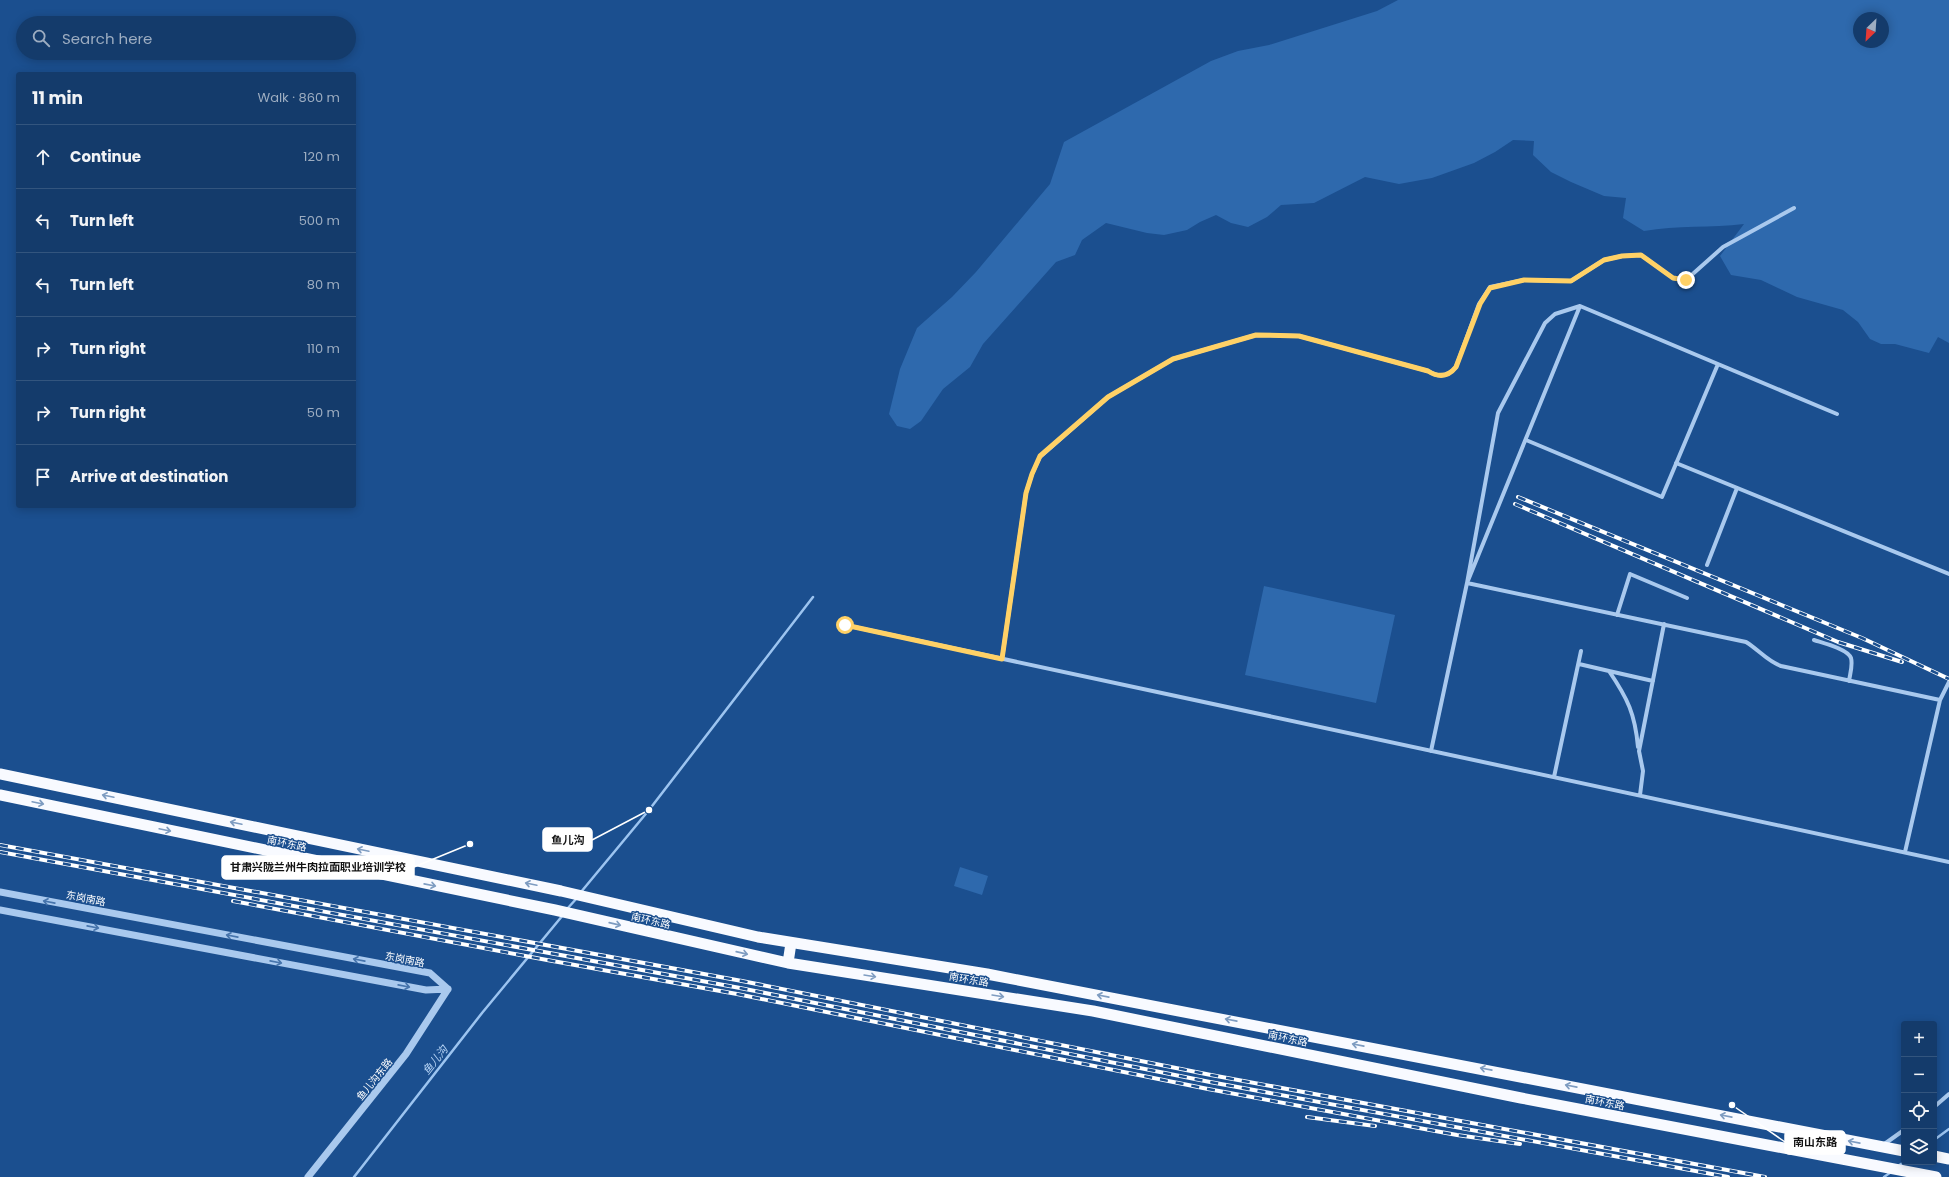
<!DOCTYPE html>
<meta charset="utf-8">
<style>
body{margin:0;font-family:Poppins,"Noto Sans SC",sans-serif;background:#1d4271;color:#f1f3f6}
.controls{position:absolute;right:12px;bottom:12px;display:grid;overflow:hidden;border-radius:4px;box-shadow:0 2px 10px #0003}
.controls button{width:36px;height:36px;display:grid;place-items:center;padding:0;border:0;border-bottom:1px solid #33557e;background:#143b6b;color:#f1f3f6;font:20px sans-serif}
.compass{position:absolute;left:1853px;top:12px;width:36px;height:36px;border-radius:50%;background:#143b6b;box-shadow:0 2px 10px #0003;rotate:205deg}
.stop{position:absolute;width:12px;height:12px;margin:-9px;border:3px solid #ffd166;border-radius:50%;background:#fff}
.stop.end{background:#ffd166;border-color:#fff;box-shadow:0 1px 4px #0008}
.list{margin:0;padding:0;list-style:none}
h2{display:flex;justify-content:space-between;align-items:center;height:52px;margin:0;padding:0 16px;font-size:17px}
h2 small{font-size:13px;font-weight:400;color:#9dadc1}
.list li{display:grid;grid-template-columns:26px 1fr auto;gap:12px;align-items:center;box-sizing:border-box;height:64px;padding:0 16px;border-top:1px solid #33557e}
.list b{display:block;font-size:15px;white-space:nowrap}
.list em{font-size:13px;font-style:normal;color:#9dadc1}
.icon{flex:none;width:22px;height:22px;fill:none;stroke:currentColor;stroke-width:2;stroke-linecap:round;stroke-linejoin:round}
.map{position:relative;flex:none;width:1949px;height:1177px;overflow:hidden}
.search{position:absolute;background:#143b6b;box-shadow:0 2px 10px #0003;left:16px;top:16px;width:340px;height:44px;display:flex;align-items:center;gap:10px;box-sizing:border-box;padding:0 14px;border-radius:22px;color:#9dadc1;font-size:15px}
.panel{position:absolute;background:#143b6b;box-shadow:0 2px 10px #0003;left:16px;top:72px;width:340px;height:436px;border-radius:4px}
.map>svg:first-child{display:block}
.green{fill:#2e69ad;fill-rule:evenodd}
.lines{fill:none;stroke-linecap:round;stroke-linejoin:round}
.stream{stroke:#9cc4f0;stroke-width:2.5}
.minor{stroke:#a9c9ee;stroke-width:4}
.tertiary{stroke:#a9c9ee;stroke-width:7}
.trunk{stroke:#f8faff;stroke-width:11}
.rail-casing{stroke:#fff;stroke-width:4}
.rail{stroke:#1b4f8f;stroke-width:2.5;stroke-dasharray:8;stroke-linecap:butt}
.oneway{stroke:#7e9cc1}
.oneway2{stroke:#4674ac}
.route{stroke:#ffd166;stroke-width:5}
.labels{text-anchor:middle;stroke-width:3;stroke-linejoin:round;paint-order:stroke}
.street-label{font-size:10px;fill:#fff;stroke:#1b4f8f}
.water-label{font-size:11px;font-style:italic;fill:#b5d3f5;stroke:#1b4f8f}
.leader{fill:none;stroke:#fff;stroke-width:1.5}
.callout-dot{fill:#fff;stroke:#1b4f8f;stroke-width:1.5}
.callout{fill:#fff;stroke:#fff;stroke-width:1.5}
.callout-label{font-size:11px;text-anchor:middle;font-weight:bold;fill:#111}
</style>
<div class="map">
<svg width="1949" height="1177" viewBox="0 0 1949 1177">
<rect width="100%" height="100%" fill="#1b4f8f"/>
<path class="green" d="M1398,0H1949V343L1938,337L1929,353L1895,344H1881L1870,339L1858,322L1843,310L1797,297L1761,280L1731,275L1720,256L1744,224C1711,228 1677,225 1644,231L1623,218L1626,198L1604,196L1571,182L1551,172L1533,155L1534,141L1513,140L1495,152L1474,163L1432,178L1399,184L1365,177L1314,203L1281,205L1267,217L1248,227L1231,223L1216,215L1200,222L1187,230L1164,235L1147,233L1106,223L1082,240L1075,255L1056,262L983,344L970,367L943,389L921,421L910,429L897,426L889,414L900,369L917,328L952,297L976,272L1050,184L1064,142L1211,61L1238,51L1269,45L1377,11ZM1859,18H1883V42H1859Z
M1264,586L1395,615L1376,703L1245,675Z
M960,867L988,876L982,895L954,886Z"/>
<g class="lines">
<path class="stream" d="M581,892L649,810L813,597
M567,909L577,898
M1934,1140L1949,1129
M1898,1166L1904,1162
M354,1177L482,1013L563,915
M1884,1177L1891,1172"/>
<path class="minor" d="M1580,306L1837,414
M1526,440L1662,497L1718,364
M1676,463L1949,574
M1707,565L1737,488
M1617,615L1630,574L1687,598
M845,625L1949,862
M1814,640C1823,643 1848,649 1851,658C1853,665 1850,674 1849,681
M1002,659L1026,493L1032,474L1040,457L1108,397L1173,359L1256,335L1299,336L1428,371C1439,378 1448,377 1456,367L1479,304L1490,287L1524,280L1571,281L1604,260L1622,256L1641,255L1673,278L1686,280L1723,247L1794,208
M1579,664L1609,671C1628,699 1635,714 1638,747
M1609,671L1653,681
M1431,751L1467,583L1580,306L1555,314L1545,323L1498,413L1467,583L1746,642C1759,650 1767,661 1781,666L1940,700
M1554,777L1581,651
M1640,795L1643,771L1639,751L1664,624
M1905,852L1940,700L1949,682
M1934,1107L1949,1094
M1883,1145L1904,1130"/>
<path class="tertiary" d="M0,892L430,973L448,989
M0,910L426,990L448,989
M308,1177L406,1054L448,989"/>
<path class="trunk" d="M0,774L561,891L758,937L987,974L1904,1151
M0,795L555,910L788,963L1093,1011L1521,1098L1936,1177
M788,963L791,943
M1934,1156L1949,1159"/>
<g class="rail-casing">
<path id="rail" d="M1518,497L1862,638L1949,679
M1515,504L1838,642L1902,662
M0,845L742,981L1211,1075L1765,1177
M0,852L740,988L1210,1082L1728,1177
M233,901L547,960L737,994L1208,1089L1457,1135L1520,1144
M1307,1117L1375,1126"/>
</g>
<use href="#rail" class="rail"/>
</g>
<defs><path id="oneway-shaft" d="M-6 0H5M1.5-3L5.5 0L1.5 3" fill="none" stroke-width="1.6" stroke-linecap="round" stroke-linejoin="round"/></defs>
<g class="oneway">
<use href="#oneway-shaft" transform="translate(108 796) rotate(-168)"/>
<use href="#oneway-shaft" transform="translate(38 803) rotate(12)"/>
<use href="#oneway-shaft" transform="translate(236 823) rotate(-168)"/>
<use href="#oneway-shaft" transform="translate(165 830) rotate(12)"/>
<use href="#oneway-shaft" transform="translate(363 850) rotate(-168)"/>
<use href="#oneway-shaft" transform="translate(531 884) rotate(-168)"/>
<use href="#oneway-shaft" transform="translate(430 885) rotate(11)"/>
<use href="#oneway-shaft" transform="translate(615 924) rotate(13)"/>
<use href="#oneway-shaft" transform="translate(742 953) rotate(13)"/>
<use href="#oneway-shaft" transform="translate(870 976) rotate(9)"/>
<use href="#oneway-shaft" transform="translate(998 996) rotate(9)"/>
<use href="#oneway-shaft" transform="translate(1103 996) rotate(-169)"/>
<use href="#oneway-shaft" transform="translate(1231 1020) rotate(-169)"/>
<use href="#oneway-shaft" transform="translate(1358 1045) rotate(-169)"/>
<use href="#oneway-shaft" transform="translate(1486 1069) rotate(-169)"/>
<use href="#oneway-shaft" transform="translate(1571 1086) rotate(-169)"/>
<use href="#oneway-shaft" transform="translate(1726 1116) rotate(-169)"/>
<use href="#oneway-shaft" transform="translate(1854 1142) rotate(-169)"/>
</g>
<g class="oneway2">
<use href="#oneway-shaft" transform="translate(49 902) rotate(-169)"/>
<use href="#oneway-shaft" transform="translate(93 927) rotate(11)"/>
<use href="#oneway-shaft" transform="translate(232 936) rotate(-169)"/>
<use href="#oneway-shaft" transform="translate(359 960) rotate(-169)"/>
<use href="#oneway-shaft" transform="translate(276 962) rotate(11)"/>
<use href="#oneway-shaft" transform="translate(404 986) rotate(11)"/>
</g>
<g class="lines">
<path class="route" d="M845,625L1002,659L1026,493L1032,474L1040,456L1108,397L1173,359L1256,335L1299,336L1428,371C1439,378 1448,377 1456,367L1480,304L1490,288L1524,280L1571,281L1604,260L1622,256L1641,255L1673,278L1686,280"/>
</g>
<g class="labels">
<g class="street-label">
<text transform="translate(287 843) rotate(12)" y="4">南环东路</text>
<text transform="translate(86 898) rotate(11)" y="4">东岗南路</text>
<text transform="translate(651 920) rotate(13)" y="4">南环东路</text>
<text transform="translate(405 959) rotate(11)" y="4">东岗南路</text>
<text transform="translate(969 979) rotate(9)" y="4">南环东路</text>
<text transform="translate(1288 1038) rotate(12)" y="4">南环东路</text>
<text transform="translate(374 1079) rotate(-51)" y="4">鱼儿沟东路</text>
<text transform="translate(1605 1102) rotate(11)" y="4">南环东路</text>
</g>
<g class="water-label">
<text transform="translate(435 1060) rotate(-52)" y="4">鱼儿沟</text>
</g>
</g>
<path class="leader" d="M649 810L592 840M470 844L414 867M1732 1105L1785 1142"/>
<g class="callout-dot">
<circle cx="649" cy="810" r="4"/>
<circle cx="470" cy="844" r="4"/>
<circle cx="1732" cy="1105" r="4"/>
</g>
<g class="callout">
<rect x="543" y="828" width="49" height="23" rx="4"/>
<rect x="222" y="856" width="192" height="23" rx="4"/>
<rect x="1785" y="1131" width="60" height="23" rx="4"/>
</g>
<g class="callout-label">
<text x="568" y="844">鱼儿沟</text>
<text x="318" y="871">甘肃兴陇兰州牛肉拉面职业培训学校</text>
<text x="1815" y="1146">南山东路</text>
</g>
</svg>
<div class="controls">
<button>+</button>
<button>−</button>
<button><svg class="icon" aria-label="locate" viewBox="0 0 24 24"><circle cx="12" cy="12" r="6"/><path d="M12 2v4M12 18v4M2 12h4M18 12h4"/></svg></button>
<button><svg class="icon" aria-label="layers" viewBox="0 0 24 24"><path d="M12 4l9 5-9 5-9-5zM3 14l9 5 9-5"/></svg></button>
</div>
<svg class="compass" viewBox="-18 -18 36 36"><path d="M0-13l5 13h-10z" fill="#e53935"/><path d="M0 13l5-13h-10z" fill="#9dadc1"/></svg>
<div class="stop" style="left:845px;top:625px"></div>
<div class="stop end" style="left:1686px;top:280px"></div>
<div class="search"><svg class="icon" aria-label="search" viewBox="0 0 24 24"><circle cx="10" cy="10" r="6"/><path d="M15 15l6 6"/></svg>Search here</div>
<section class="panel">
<h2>11 min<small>Walk · 860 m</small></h2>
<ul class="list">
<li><svg class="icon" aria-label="ahead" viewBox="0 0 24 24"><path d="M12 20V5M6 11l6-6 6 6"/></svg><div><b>Continue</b></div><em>120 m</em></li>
<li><svg class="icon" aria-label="left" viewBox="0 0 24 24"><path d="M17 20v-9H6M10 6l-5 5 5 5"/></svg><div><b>Turn left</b></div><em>500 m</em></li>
<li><svg class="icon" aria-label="left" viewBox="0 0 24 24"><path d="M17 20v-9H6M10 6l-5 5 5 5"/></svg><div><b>Turn left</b></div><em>80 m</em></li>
<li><svg class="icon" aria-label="right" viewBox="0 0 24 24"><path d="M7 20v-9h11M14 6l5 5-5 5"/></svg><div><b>Turn right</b></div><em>110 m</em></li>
<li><svg class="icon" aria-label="right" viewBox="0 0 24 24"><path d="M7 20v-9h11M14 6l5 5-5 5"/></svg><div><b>Turn right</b></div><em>50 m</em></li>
<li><svg class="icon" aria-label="arrive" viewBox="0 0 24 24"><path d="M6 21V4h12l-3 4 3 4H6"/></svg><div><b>Arrive at destination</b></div></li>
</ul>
</section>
</div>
